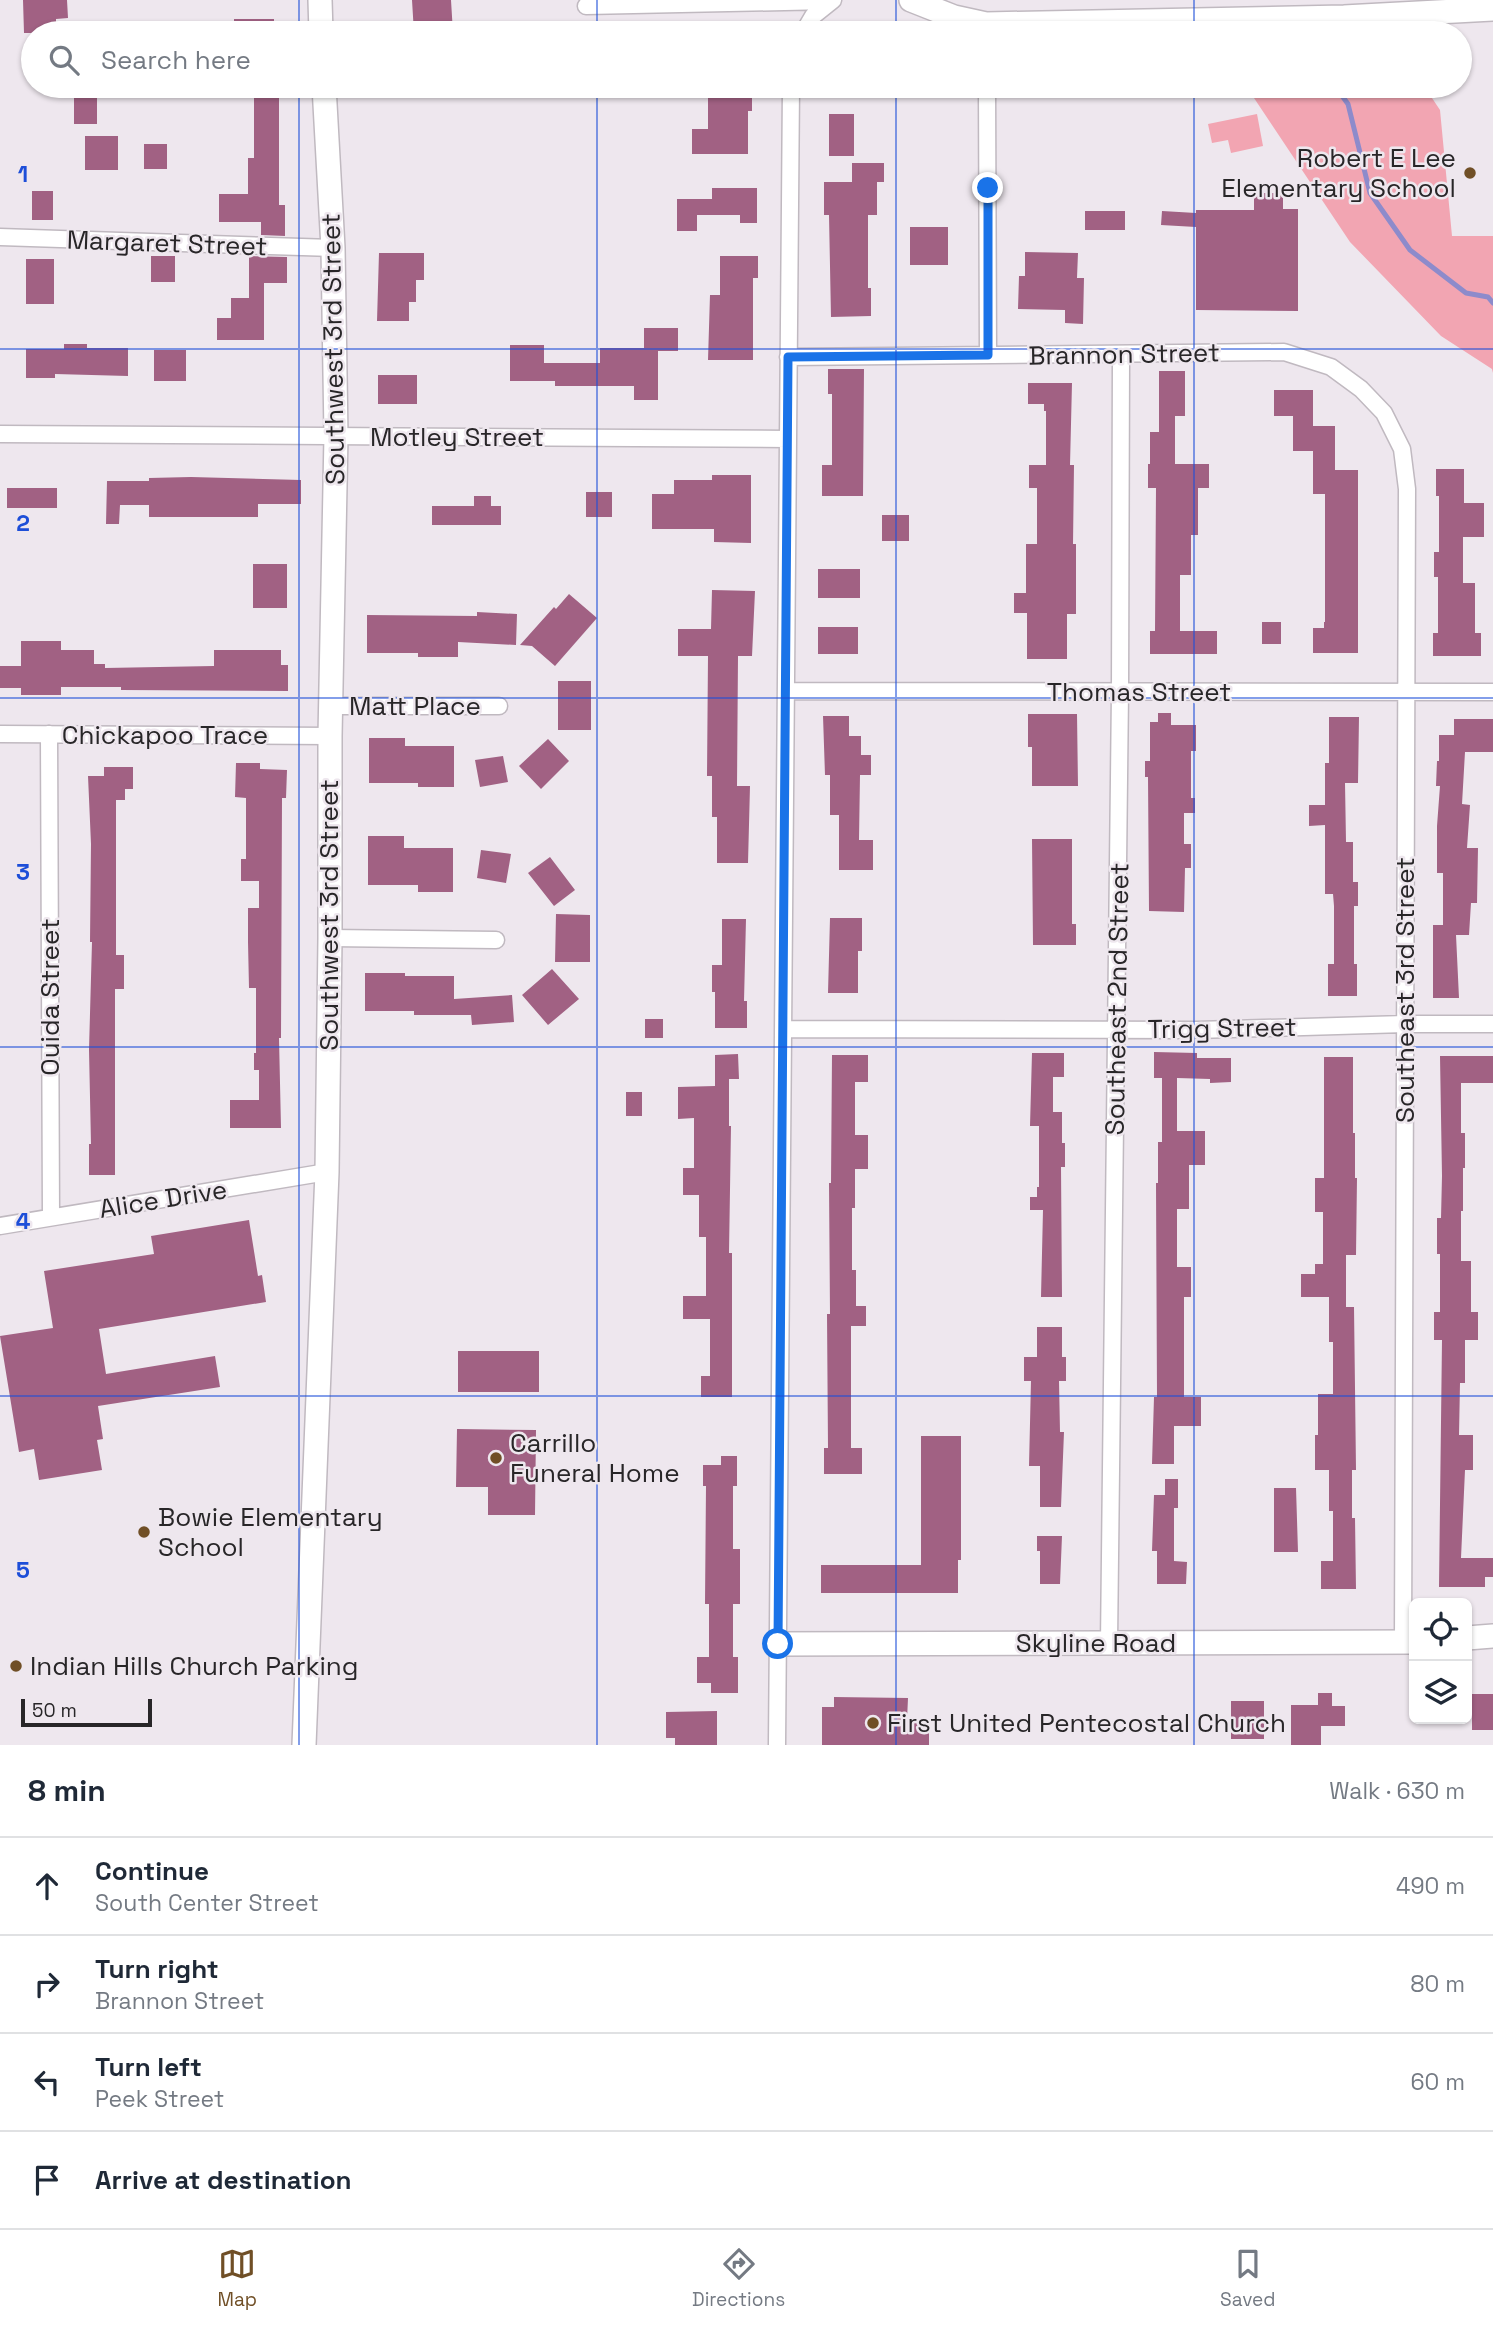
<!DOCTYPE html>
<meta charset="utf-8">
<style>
body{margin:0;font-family:"Space Grotesk",sans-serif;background:#f2f2f3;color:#1f2937}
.controls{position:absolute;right:21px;bottom:21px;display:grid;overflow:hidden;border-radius:10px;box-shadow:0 2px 5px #0004}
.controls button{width:63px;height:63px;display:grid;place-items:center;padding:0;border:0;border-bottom:2px solid #e0e1e3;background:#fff;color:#1f2937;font:35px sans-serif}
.scale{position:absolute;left:21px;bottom:18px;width:131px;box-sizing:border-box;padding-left:7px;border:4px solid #282628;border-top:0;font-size:19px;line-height:24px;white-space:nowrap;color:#282628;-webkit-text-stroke:5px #eee7ee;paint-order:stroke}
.stop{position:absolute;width:21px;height:21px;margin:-16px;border:5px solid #1a73e8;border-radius:50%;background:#fff}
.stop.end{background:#1a73e8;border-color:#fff;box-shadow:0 2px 7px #0008}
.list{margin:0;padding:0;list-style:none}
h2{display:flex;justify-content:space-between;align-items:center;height:91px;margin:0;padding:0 28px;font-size:30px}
h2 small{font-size:23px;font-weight:400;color:#747a83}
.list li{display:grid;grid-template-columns:46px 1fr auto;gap:21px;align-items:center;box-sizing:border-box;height:98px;padding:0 28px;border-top:2px solid #e0e1e3}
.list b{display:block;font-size:26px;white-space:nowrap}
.list p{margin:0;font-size:23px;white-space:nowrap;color:#747a83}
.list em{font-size:23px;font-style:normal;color:#747a83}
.icon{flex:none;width:38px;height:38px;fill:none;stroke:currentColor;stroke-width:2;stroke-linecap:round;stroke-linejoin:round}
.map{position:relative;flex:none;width:1493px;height:1745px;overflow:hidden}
.search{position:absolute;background:#fff;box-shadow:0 2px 5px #0004;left:21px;right:21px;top:21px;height:77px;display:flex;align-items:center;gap:18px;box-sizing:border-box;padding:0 24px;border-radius:38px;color:#747a83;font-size:26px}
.sheet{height:483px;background:#fff}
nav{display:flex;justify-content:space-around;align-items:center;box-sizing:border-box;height:98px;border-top:2px solid #e0e1e3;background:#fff;font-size:19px;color:#747a83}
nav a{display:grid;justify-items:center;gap:4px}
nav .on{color:#704f26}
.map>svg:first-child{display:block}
.green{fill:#f2a5b2}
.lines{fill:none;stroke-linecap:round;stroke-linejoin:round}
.stream{stroke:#8d8bcb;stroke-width:5}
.building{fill:#a16183}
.street-casing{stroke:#c0b9c0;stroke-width:19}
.secondary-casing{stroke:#c0b9c0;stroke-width:26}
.street{stroke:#fff;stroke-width:16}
.secondary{stroke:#fff;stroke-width:23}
.route{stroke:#1a73e8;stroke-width:9}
.grid{fill:none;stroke:#1d4ed8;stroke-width:2;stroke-opacity:0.55}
.poi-dot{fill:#704f26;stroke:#eee7ee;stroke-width:2.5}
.labels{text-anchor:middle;stroke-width:5;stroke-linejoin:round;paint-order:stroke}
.poi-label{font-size:26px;fill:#282628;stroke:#eee7ee;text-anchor:start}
.street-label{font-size:26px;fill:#282628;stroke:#eee7ee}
.grid-label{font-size:23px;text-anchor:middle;font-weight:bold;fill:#1d4ed8;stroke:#eee7ee;stroke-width:5;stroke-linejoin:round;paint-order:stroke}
</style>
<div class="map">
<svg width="1493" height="1745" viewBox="0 0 1493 1745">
<rect width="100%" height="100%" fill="#eee7ee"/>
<path class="green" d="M1246,86H1424L1440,110L1452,236H1493V373L1492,369L1441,336L1350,242Z
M1257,114L1263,146L1231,153L1228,140L1212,143L1208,124Z"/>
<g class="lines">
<path class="stream" d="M1335,86L1348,104L1370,193L1410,250L1466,293L1488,297L1493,303"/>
</g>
<path class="building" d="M23,0H67L68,18L56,19V33H24Z
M412,0H451L453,33H414Z
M234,19H274V33H234Z
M254,86H279V205H285V236L261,235V222H219V194H248V158H254Z
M708,86L752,88V111H748V154H692V129H708Z
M74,97H97V124H74Z
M829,114H854V156H829Z
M85,136H118V170H85Z
M144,144H167V169H144Z
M852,163H884V182H877V215H868V288H871V316L831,317L829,215H824V182H852Z
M712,188H757V223H740V215H697V231H677V199H712Z
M32,191H53V220H32Z
M1254,193H1283V209H1298V311L1196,310V227L1161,225L1162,211L1196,213V210H1254Z
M1085,211H1125V230H1085Z
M910,227H948V265H910Z
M1025,252L1078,253L1077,278H1084L1083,324L1065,323V310L1018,309L1019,276H1025Z
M379,253H424V280H416V302H409V321H377Z
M151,256H175V282H151Z
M249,256L287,257V283H264V340H217V318H231V298H249Z
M720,256H758V278H753V360H708L710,295H720Z
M26,259H54V304H26Z
M644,328H678V351H658V400H634V386H555V381H510V345H544V363H600V348H644Z
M64,344H87V348H128V376L55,374V378H26V349H64Z
M154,350H186V381H154Z
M828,369H864L863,496H822V465H832V394H828Z
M1159,371H1185V416H1175V464H1209V488H1198V535H1191V575H1180V631H1217V654H1150V631H1155L1156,488H1148V464H1150V432H1159Z
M378,375H417V404H378Z
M1028,383H1072L1070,465H1074L1073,544H1076V614H1067V659H1027V613H1014V593H1026V544H1037V488H1029V465H1046V411H1044V404H1028Z
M1274,390H1313V426H1335V470H1358V653H1313V628H1324V622H1325V494H1313V451H1293V416H1274Z
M1436,469H1464V503H1484V537H1463V583H1475V633H1481V656H1433V633H1438V577H1434V552H1439V496H1436Z
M712,475H751V543L714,542V529H652V494H674V480H712Z
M191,477L301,480V504H258V517H149V505H120L119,524H106L107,481H149V478Z
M7,488H57V508H7Z
M586,492H612V517H586Z
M474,496H491V506H501V525H432V506H474Z
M882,515H909V541H882Z
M253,564H287V608H253Z
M818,569H860V598H818Z
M712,590L755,591L752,656H738L737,786H750L748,863H717V817H712V776H707L708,656H678V629H711Z
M569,594L597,618L555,666L532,646L520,645L554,607L556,609Z
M477,612L517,614L516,645L458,642V657H418V653H367V615L477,616Z
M1262,622H1281V644H1262Z
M818,627H858V654H818Z
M21,641H61V650H94V664H105V668L214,666V650H281V665H288V691L121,690V687H61V695H21V688H0V666H21Z
M558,681H591V730H558Z
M1158,713H1171V725H1196V751H1191V798H1195V813H1184V844H1191V868H1185L1184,912L1149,911L1148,777H1145V761H1150V722H1158Z
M1028,714H1077L1078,786H1032V747H1028Z
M823,716H849V736H861V755H871V775H860L859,840H873V870H839V815H830V775H825Z
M1329,717H1359L1358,783H1345L1346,842H1353V882H1358V906H1354V964H1357V996H1328V964H1334V906L1333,894H1325V825L1309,826V805H1325V763H1329Z
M1454,719H1493V752H1465L1462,804L1470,805L1467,848H1478L1477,903H1471L1469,935H1456L1459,998H1433V925H1443V873H1437V826L1440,786H1436L1437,761H1439V735H1454Z
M369,738H405V746H454V787H418V783H369Z
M548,739L569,761L541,789L519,766Z
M503,756L508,782L480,787L475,760Z
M236,763H260V769L287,770L286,798H282L281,1038H279L281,1128H230V1100H259V1070H254V1053H256V988H249L248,942V908H259V881H241V859H246V798L235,797Z
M104,767H133V789H125V800H116V955H124V989H115V1175H89V1144H91L89,1050L92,942H90L91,844L88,776H104Z
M368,836H404V848H453V892H418V885H368Z
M1032,839H1072V924H1076V945H1033Z
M481,850L511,854L506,883L477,878Z
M550,857L575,890L554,906L528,873Z
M556,914L590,915V962H555Z
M830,918H862V951H858V993H828Z
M722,919H746L744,1001H747V1028H715V992H712V965H722Z
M552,969L579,999L548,1025L522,995Z
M365,973H405V976H454V999L512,995L514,1022L472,1025L471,1015H414V1011H365Z
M645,1019H663V1038H645Z
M1154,1052L1197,1053V1058H1231V1082L1210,1083V1079L1177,1078V1131H1205V1165H1189V1209H1177V1267H1191V1297H1184V1397H1201V1426H1174V1464H1152L1154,1397H1157L1156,1183H1158V1142H1162V1078H1154Z
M1032,1053H1064V1077H1053V1112H1062V1143H1065V1167H1061L1062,1297H1041L1043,1210H1030V1197H1037V1187H1039V1126H1030Z
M738,1054L739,1079H729V1126H731L729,1253H732V1397H701V1376H710V1319H683V1296H706V1237H699V1195H683V1168H694V1118L678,1119V1087L715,1086V1055Z
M832,1055H868V1082H855V1135H868V1169H855V1208H852V1270H856V1306H866V1326H851V1448H862V1474H824V1448H828L827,1314H830L829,1183H831Z
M1440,1056H1493V1083H1461V1133H1465V1168H1463V1211H1461V1261H1471V1312H1478V1340H1465V1383H1460L1459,1435H1473V1470H1465L1461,1558H1493V1577H1485V1587H1439L1442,1340H1434V1312H1440V1254H1437V1218H1441L1442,1176Z
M1324,1057H1353V1133H1355V1178H1357L1356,1255H1346V1307H1354L1356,1470H1352V1518H1355L1356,1589H1321V1561H1333V1511H1329V1470H1315V1435H1318V1394H1333V1342H1329V1297H1301V1274H1315V1264H1323V1212H1315V1178H1324Z
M626,1092H642V1116H626Z
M249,1220L258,1276L262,1275L266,1302L99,1329L106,1374L215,1356L220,1387L98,1406L103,1439L97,1440L102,1470L39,1480L34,1449L19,1452L0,1336L53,1328L44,1271L154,1254L151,1236Z
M1037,1327H1062V1357H1066V1381H1059L1060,1432H1064L1061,1507H1040V1466H1029L1031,1381H1024V1357H1037Z
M458,1351H539V1392H458Z
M457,1429L536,1430L535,1515H488V1487H456Z
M921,1436H961V1560H958V1593H821V1565H921Z
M721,1456H737V1486H733V1549H740V1604H733V1657H738V1693H711V1683H697V1657H709V1604H705L706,1486H703V1465H721Z
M1165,1479H1178V1508H1174V1561L1187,1562L1186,1584H1157V1551H1152L1154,1495H1165Z
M1274,1488H1296L1298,1552H1274Z
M1037,1536H1062L1060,1584H1040V1551H1037Z
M1318,1693H1332V1706H1345V1726H1321V1745H1291V1705H1318Z
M1472,1694H1493V1730H1472Z
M834,1697L908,1698L907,1720H929V1745H822V1707H834Z
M1231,1701H1264V1739H1231Z
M717,1711V1745H675V1738H666V1712Z"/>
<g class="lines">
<g class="street-casing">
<path id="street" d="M586,6L830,1
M803,33L813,16L833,0
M987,86L988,355
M0,237L333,248
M788,357L1284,352L1331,367L1361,389L1384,413L1402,449L1407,489L1403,1643
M0,434L788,439
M786,691L1493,692
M331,706H499
M0,734L330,736
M49,734L51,1217
M330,938L496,940
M783,1029L1197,1030L1405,1024H1493
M0,1226L327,1172
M1109,1643L1120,692L1121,355
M777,1745L791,86"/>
</g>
<g class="secondary-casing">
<path id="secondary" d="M320,0L321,33
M911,0L954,17L986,24L1344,17L1493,9
M1467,1638L1493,1636
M778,1644L1414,1642
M304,1745L327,1172L330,938V736L336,436L333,248L324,86"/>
</g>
<use href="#street" class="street"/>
<use href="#secondary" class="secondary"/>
</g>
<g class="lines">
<path class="route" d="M778,1644L788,357L988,355V188"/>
</g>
<path class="grid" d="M299,0V33M597,0V33M896,0V33M1194,0V33M299,86V1745M597,86V1745M896,86V1745M1194,86V1745M0,349H1493M0,698H1493M0,1047H1493M0,1396H1493"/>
<g class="poi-dot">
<circle cx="1470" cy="173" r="7"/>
<circle cx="496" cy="1458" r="7"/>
<circle cx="144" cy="1532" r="7"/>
<circle cx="16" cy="1666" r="7"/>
<circle cx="873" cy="1723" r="7"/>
</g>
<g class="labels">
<g class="poi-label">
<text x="1456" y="167" text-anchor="end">Robert E Lee<tspan x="1456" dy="30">Elementary School</tspan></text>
<text x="510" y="1452">Carrillo<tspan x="510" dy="30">Funeral Home</tspan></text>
<text x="158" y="1526">Bowie Elementary<tspan x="158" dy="30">School</tspan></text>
<text x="30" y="1675">Indian Hills Church Parking</text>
<text x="887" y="1732">First United Pentecostal Church</text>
</g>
<g class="street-label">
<text transform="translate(167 243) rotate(2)" y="9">Margaret Street</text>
<text transform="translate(333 349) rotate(-91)" y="9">Southwest 3rd Street</text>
<text transform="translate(1124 354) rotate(-1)" y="9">Brannon Street</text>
<text x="457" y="446">Motley Street</text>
<text x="1139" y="701">Thomas Street</text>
<text x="415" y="715">Matt Place</text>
<text x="165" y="744">Chickapoo Trace</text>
<text transform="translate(329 915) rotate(-90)" y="9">Southwest 3rd Street</text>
<text transform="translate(1405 990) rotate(-90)" y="9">Southeast 3rd Street</text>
<text transform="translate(50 997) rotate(-90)" y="9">Ouida Street</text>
<text transform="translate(1117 999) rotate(-89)" y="9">Southeast 2nd Street</text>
<text transform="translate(1222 1028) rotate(-1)" y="9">Trigg Street</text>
<text transform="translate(163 1199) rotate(-9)" y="9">Alice Drive</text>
<text x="1096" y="1652">Skyline Road</text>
</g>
</g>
<g class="grid-label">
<text x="23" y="182">1</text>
<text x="23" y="531">2</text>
<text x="23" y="880">3</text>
<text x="23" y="1229">4</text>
<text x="23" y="1578">5</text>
</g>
</svg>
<div class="controls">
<button><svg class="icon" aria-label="locate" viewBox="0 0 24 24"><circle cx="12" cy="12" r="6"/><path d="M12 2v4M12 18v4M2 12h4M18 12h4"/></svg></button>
<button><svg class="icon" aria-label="layers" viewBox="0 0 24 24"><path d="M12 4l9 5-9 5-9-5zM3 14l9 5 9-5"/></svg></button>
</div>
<div class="scale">50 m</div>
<div class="stop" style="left:778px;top:1644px"></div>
<div class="stop end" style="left:988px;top:188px"></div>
<div class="search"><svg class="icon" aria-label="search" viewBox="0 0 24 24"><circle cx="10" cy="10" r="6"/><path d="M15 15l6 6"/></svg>Search here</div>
</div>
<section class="sheet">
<h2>8 min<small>Walk · 630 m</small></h2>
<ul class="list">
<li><svg class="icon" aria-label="ahead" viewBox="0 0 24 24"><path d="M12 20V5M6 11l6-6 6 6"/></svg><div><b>Continue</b><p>South Center Street</p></div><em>490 m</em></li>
<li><svg class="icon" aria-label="right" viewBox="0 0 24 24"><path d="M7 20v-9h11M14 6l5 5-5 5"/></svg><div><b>Turn right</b><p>Brannon Street</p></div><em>80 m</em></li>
<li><svg class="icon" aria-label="left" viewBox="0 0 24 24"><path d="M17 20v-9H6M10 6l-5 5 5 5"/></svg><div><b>Turn left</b><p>Peek Street</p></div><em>60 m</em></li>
<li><svg class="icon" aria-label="arrive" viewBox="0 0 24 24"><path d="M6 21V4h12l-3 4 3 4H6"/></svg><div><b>Arrive at destination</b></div></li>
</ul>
</section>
<nav>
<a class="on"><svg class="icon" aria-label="map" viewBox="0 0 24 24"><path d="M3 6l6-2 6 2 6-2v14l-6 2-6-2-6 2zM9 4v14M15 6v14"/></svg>Map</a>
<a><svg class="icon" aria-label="directions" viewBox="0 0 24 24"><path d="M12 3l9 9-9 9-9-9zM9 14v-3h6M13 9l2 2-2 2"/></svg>Directions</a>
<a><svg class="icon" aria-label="saved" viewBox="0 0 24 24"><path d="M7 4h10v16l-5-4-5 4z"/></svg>Saved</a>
</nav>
